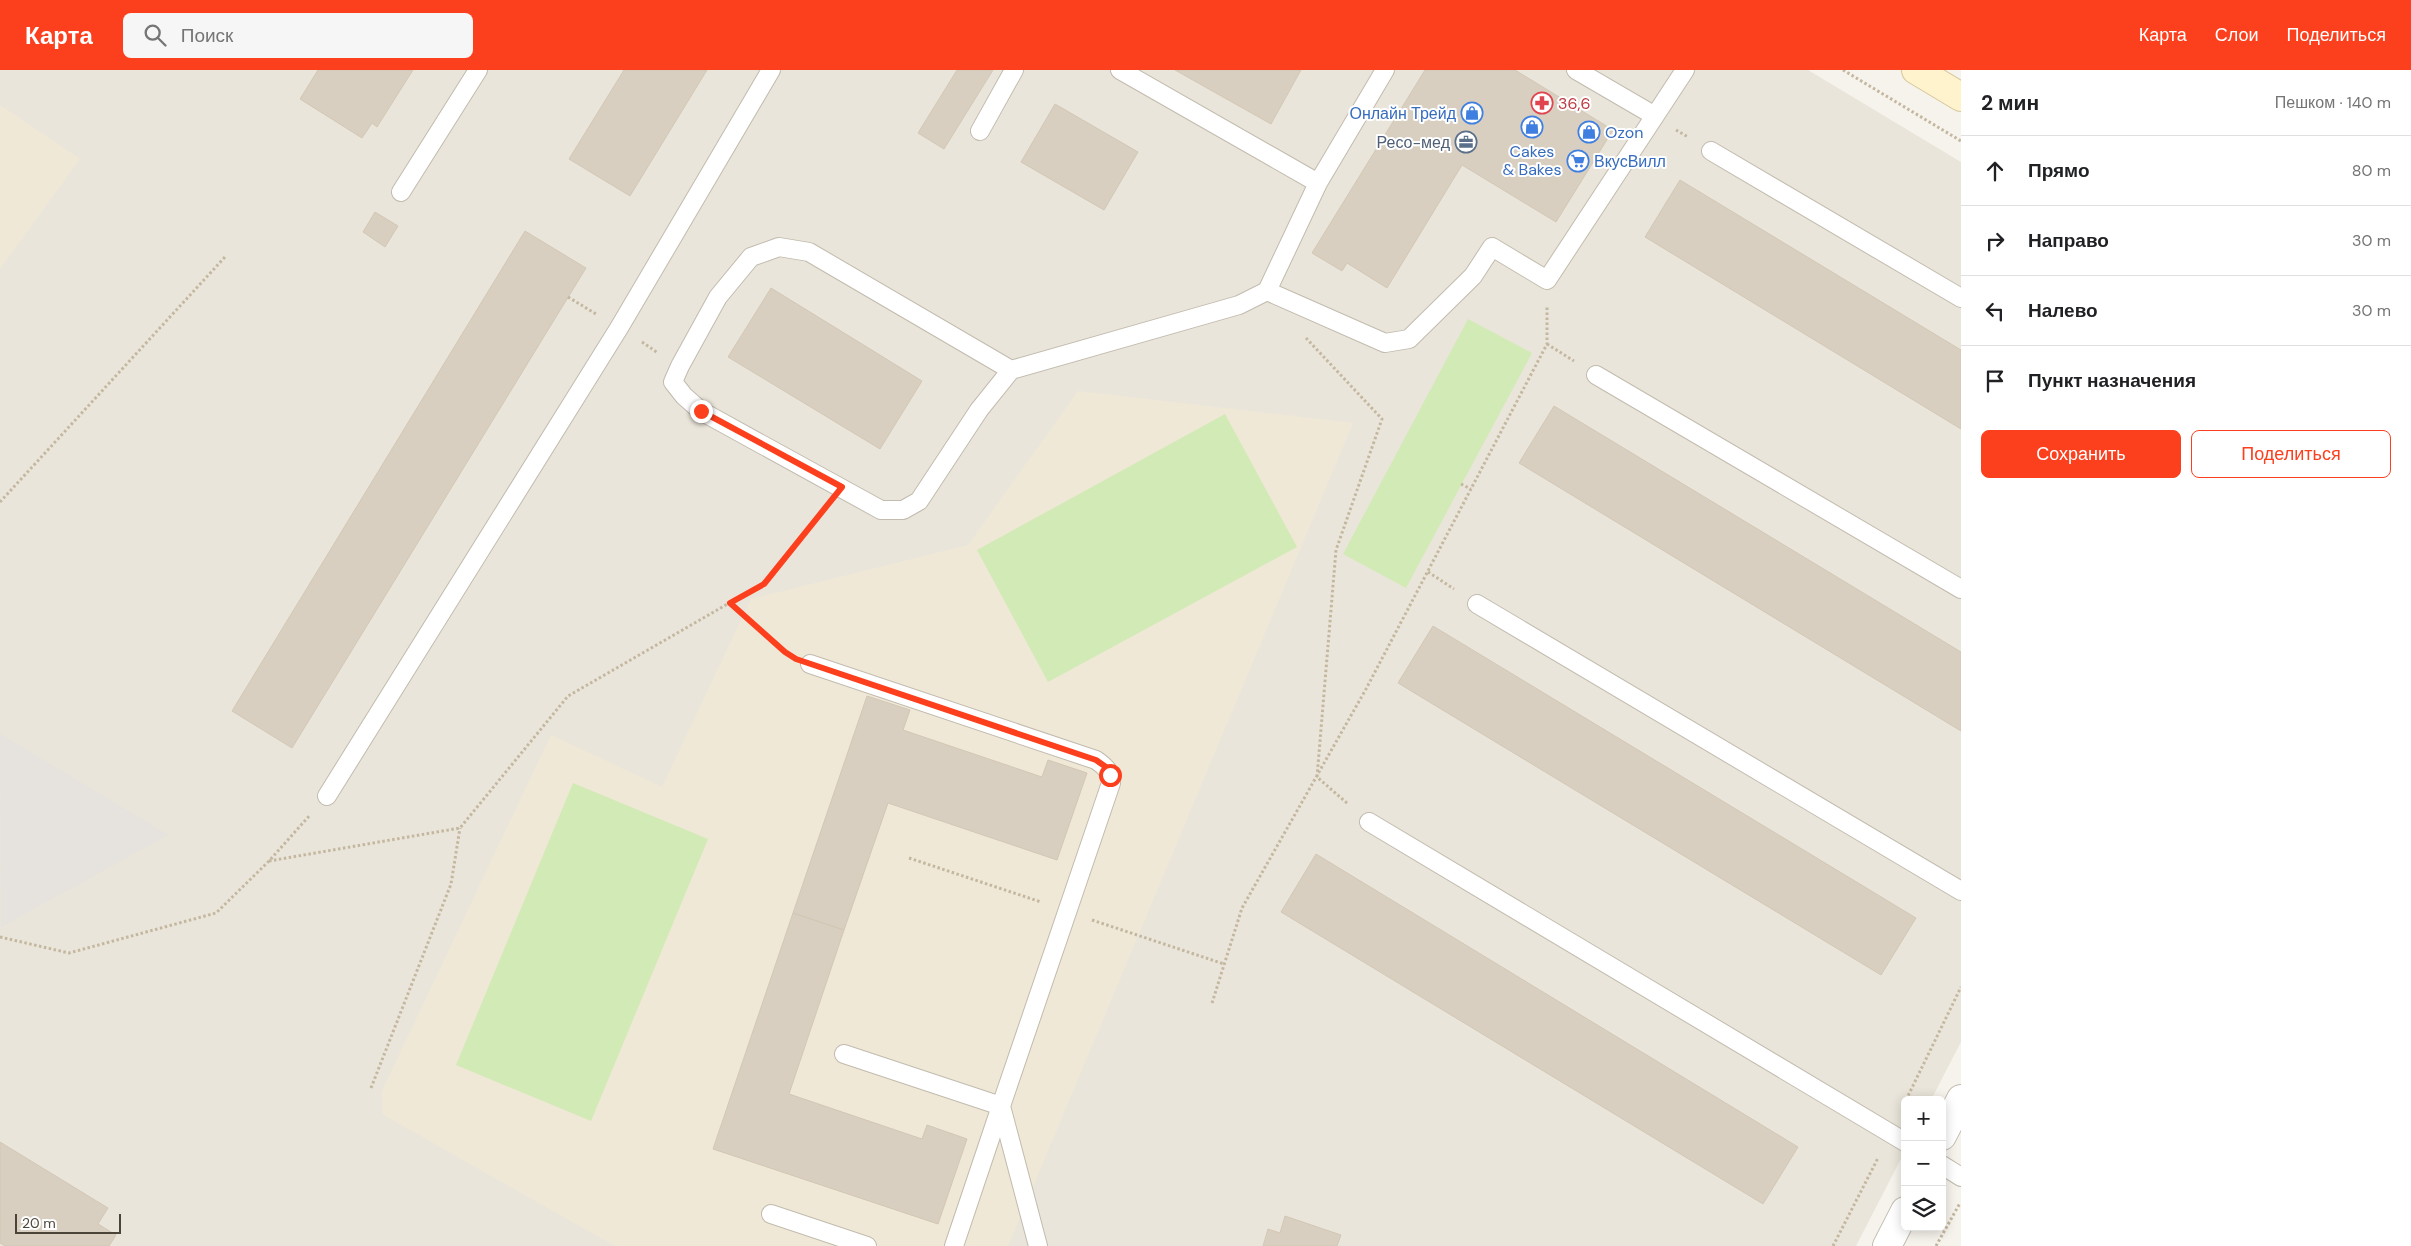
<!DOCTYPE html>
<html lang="ru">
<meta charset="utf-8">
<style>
body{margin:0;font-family:"DM Sans",sans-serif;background:#f6f6f6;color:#202124}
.controls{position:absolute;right:15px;bottom:15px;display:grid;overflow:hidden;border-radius:8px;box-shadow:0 2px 12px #0003}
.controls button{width:45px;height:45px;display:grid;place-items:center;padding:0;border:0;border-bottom:1px solid #e0e0e0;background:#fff;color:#202124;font:25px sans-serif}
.scale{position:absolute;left:15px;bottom:12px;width:106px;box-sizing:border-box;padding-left:5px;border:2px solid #4b4439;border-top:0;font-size:14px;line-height:18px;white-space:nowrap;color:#4b4439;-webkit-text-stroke:4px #fff;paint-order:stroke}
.stop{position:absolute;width:15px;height:15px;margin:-11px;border:4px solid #fc3f1d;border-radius:50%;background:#fff}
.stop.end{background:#fc3f1d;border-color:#fff;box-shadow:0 1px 5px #0008}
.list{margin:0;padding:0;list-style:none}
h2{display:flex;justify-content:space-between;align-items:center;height:65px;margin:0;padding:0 20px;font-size:21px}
h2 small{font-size:16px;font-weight:400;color:#757577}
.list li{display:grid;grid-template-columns:32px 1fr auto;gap:15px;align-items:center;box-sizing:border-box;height:70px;padding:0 20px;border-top:1px solid #e0e0e0}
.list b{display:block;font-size:19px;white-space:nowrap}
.list em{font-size:16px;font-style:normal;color:#757577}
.actions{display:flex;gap:10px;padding:15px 20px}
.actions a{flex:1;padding:11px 0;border:1px solid #fc3f1d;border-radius:8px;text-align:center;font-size:18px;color:#fc3f1d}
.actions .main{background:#fc3f1d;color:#fff}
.icon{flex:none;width:28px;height:28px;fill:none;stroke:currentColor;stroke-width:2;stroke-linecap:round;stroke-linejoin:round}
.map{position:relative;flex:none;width:1961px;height:1176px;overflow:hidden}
header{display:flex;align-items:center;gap:30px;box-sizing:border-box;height:70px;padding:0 25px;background:#fc3f1d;color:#fff}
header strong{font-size:24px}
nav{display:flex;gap:28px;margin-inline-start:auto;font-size:18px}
.search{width:350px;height:45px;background:#f6f6f6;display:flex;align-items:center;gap:12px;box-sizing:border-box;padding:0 18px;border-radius:8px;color:#757577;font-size:19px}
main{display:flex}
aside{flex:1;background:#fff}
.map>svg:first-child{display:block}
.residential{fill:#eae5da}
.industrial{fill:#e6e2dd}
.education{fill:#efe8d6}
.green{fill:#d2eab5}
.building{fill:#d8cfc1;stroke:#d3c7b4}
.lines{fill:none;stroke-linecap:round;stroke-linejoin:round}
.service-casing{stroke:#c2bbae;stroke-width:20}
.tertiary-casing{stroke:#c2bbae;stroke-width:30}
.secondary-casing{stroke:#d6c79b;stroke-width:30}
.path{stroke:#c4b79f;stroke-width:3;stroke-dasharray:2.5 2.5;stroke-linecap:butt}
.service{stroke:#fff;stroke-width:18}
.tertiary{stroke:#fff;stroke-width:28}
.secondary{stroke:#fff3cd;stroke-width:28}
.route{stroke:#fc3f1d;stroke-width:6}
.labels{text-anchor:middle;stroke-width:4;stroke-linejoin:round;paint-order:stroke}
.health-label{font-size:16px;fill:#be3a42;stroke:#fff;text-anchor:start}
.shop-label{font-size:16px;fill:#366cbe;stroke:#fff;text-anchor:start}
.service-label{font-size:16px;fill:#4e5e75;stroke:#fff;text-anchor:end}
</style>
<header>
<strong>Карта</strong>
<div class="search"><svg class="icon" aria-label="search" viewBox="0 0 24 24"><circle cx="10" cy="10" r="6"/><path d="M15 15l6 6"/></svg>Поиск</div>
<nav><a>Карта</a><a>Слои</a><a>Поделиться</a></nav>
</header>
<main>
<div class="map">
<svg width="1961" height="1176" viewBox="0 0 1961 1176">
<rect width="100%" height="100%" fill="#f6f3ec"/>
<path class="residential" d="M0,0H1808L1961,92V972L1931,1030H1905V1081L1856,1176H0Z"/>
<path class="industrial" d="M0,664L168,765L1,857Z"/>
<path class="education" d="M0,35L80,89L0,199Z
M1078,321L1353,353L1008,1176H615L382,1044V1021L551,665L662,717L751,529L968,475Z"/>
<path class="green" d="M1468,249L1532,283L1406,518L1343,484Z
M1225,344L1297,477L1048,612L977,480Z
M573,713L708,769L591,1051L456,995Z"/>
<path class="building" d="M318,0H413L377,57L372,53L362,68L300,29Z
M624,0H707L630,126L569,89Z
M957,0H993L944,79L918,63Z
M1175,0H1301L1271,54Z
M1425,0H1515L1613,60L1556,152L1462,95L1387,218L1347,193L1342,201L1312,183Z
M1055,34L1138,82L1104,140L1021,92Z
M1680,110L1961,280V359L1645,167Z
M375,142L398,156L385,177L363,162Z
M525,161L586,198L292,678L232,641Z
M771,218L922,311L880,379L728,287Z
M1554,336L1961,582V661L1519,393Z
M1433,556L1916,848L1881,905L1398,613Z
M867,626L910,640L903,660L1042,707L1048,690L1087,703L1057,790L888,733L844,860L793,843Z
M1316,784L1798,1077L1763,1134L1281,842Z
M793,843L844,860L789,1024L922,1069L927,1055L967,1069L938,1154L713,1079Z
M0,1072L108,1138L98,1154L116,1165L109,1176H5L0,1173Z
M1285,1146L1341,1165L1337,1176H1263L1268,1159L1280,1163Z"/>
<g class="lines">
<g class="service-casing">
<path id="service" d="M1120,0L1318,113
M1576,0L1655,46
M980,61L1014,0
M1711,81L1961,228
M401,122L478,0
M1267,221L1385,273L1409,269L1473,206L1492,177L1547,210L1685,0
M1011,300L809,182L779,177L751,187L718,227L680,296L673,312L684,326L701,341L881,440H903L919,431L979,340L1011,300L1239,235L1267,221L1318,113L1385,0
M1596,305L1961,519
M1477,534L1961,821
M810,594L1096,690C1106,697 1110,701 1111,713L1001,1036L1038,1176
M327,726L619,258L771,0
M1369,752L1905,1072
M844,984L1001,1036L954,1176
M1942,1095L1961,1107
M771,1144L867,1176"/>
</g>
<g class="tertiary-casing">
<path id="tertiary" d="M1942,1066L1961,1029
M1887,1176L1905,1141"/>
</g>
<g class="secondary-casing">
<path id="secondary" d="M1916,0L1961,27"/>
</g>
<path class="path" d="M1843,0L1961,71
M1676,60L1688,67
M568,227L596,244
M1306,268L1382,349L1336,480L1317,707L1348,734
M642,272L658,283
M1547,274L1574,291
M1461,414L1471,419
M0,432L225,187
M1428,502L1454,519
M730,533L786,583
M909,788L1041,832
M269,791L460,758L568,626L764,513L825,439
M1092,850L1224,894
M0,867L69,883L216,843L269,791L310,745
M1212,933L1242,838L1366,619L1547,274V236
M371,1018L451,814L460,758
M1906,1030L1961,917
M1833,1176L1878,1088
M1936,1176L1960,1133"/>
<use href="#service" class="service"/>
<use href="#tertiary" class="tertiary"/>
<use href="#secondary" class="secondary"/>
</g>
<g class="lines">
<path class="route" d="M701,341L842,417L764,514L730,533L785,582L796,589L1096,690L1106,697L1110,705"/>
</g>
<defs>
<g id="pharmacy-ring" transform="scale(1.125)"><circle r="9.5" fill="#fff" stroke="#e0444e" stroke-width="1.5"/><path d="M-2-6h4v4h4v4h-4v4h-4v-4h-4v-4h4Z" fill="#e0444e"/></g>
<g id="shop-ring" transform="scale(1.125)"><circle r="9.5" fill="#fff" stroke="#3f7fe0" stroke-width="1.5"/><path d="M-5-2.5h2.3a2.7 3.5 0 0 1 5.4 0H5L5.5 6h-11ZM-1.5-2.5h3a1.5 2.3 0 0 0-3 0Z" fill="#3f7fe0"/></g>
<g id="office-ring" transform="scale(1.125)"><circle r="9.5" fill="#fff" stroke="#5c6f8a" stroke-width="1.5"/><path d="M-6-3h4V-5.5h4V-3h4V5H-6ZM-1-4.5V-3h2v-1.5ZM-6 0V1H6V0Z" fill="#5c6f8a"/></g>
<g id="supermarket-ring" transform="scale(1.125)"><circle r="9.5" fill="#fff" stroke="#3f7fe0" stroke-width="1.5"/><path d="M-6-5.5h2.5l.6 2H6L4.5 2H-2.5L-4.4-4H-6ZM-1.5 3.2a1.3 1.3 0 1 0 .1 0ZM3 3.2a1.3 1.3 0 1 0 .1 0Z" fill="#3f7fe0"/></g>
</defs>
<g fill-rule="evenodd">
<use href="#pharmacy-ring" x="1542" y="33"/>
<use href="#shop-ring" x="1472" y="43"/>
<use href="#shop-ring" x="1532" y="57"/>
<use href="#shop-ring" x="1589" y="62"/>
<use href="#office-ring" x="1466" y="72"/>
<use href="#supermarket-ring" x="1578" y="91"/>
</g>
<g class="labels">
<g class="health-label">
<text x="1558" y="39">36,6</text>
</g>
<g class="shop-label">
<text x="1456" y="49" text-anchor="end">Онлайн Трейд</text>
<text x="1605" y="68">Ozon</text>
<text x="1532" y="87" text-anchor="middle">Cakes<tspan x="1532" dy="18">&amp; Bakes</tspan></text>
<text x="1594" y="97">ВкусВилл</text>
</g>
<g class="service-label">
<text x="1450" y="78">Ресо-мед</text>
</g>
</g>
</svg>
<div class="controls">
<button>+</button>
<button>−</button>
<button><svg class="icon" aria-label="layers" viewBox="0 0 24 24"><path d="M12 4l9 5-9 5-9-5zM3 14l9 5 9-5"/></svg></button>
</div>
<div class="scale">20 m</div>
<div class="stop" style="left:1110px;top:705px"></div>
<div class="stop end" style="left:701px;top:341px"></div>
</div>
<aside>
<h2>2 мин<small>Пешком · 140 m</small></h2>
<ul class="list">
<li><svg class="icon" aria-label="ahead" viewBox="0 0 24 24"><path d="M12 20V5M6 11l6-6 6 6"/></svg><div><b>Прямо</b></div><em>80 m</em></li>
<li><svg class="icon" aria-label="right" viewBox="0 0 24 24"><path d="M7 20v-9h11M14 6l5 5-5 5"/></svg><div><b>Направо</b></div><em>30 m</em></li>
<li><svg class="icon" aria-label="left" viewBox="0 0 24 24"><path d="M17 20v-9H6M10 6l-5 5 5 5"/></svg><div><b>Налево</b></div><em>30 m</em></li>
<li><svg class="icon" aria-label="arrive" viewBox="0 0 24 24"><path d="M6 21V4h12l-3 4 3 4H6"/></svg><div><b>Пункт назначения</b></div></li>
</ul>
<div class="actions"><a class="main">Сохранить</a><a>Поделиться</a></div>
</aside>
</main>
